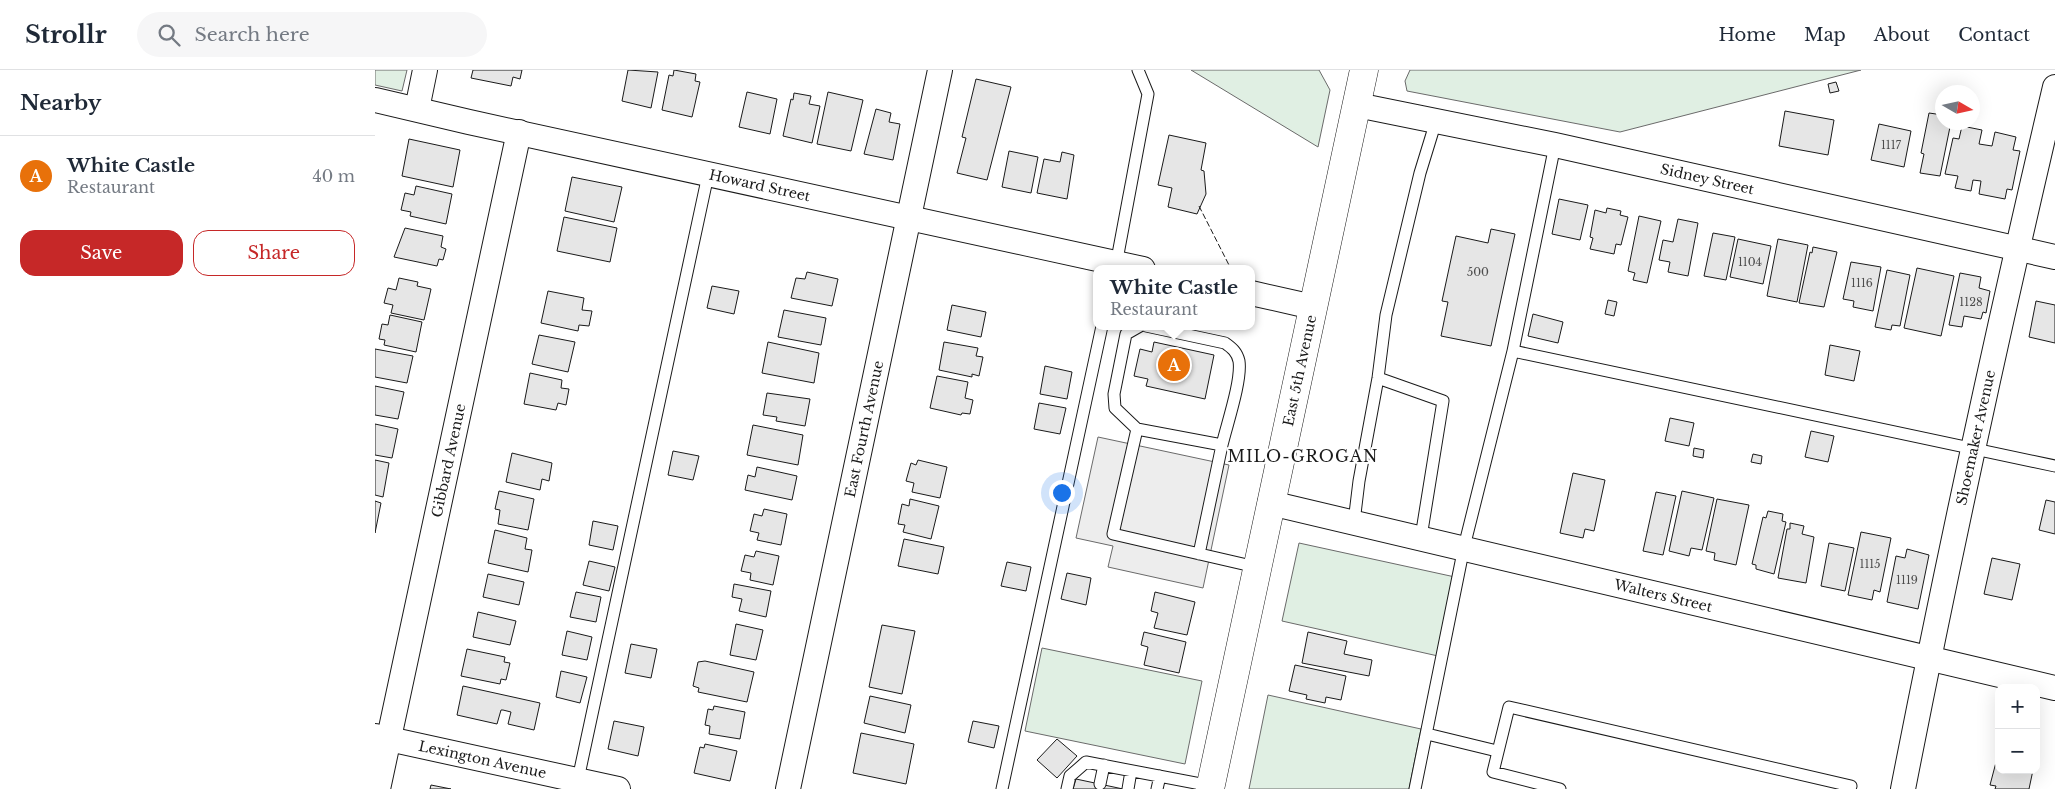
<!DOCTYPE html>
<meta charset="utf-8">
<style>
body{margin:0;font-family:"Libre Baskerville",serif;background:#f6f6f7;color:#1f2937}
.controls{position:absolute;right:15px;bottom:15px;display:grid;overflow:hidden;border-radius:10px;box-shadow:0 5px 20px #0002}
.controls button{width:45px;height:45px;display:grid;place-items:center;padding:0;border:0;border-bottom:1px solid #e0e1e3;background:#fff;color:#1f2937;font:25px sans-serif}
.compass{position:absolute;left:1560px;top:15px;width:45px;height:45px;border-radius:50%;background:#fff;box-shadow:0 5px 20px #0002;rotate:99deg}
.you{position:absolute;left:686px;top:422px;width:18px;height:18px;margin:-12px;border:4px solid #fff;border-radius:50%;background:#1a73e8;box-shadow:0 0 0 8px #1a73e833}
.badge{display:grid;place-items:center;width:32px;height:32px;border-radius:50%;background:#c62828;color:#fff;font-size:16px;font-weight:700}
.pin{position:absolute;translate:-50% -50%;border:2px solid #fff;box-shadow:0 1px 5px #0006}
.popup{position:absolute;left:718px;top:195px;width:162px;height:65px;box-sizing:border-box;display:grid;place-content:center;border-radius:10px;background:#fff;filter:drop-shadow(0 1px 4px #0005);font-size:16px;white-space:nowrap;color:#747a83}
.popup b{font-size:19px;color:#1f2937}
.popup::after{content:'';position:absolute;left:50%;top:100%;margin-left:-10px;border:10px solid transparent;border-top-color:#fff}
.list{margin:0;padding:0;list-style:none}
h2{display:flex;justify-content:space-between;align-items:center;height:65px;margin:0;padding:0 20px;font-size:21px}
h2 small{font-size:16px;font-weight:400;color:#747a83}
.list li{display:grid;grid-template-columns:32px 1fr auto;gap:15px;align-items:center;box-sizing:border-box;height:80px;padding:0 20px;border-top:1px solid #e0e1e3}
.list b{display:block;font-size:19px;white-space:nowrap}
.list p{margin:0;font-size:16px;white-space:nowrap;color:#747a83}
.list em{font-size:16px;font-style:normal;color:#747a83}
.actions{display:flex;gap:10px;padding:15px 20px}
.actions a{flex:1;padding:11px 0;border:1px solid #c62828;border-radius:15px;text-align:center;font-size:18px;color:#c62828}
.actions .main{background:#c62828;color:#fff}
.icon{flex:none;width:28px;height:28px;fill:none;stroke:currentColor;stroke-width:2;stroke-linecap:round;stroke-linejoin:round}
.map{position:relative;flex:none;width:1680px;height:719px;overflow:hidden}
header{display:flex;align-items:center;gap:30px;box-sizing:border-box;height:70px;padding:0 25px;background:#fff;border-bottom:1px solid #e0e1e3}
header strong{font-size:24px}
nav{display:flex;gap:28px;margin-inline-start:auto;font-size:18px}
.search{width:350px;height:45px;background:#f6f6f7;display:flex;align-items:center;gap:12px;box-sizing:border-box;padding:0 18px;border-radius:28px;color:#747a83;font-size:19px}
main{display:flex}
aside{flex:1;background:#fff}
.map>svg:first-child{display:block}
.green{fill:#e0efe3;stroke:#6a6a6a}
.parking{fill:#ededed;stroke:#6a6a6a}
.building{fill:#e6e6e6;stroke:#1a1a1a}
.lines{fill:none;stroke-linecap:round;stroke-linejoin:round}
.service-casing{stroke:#1a1a1a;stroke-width:13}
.minor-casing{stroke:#1a1a1a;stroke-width:26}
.secondary-casing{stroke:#1a1a1a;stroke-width:29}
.service{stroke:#fff;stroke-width:11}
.minor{stroke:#fff;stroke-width:24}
.secondary{stroke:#fff;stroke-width:28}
.fence{stroke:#1a1a1a;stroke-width:1;stroke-dasharray:6 2.5;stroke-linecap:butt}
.labels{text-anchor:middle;stroke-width:4;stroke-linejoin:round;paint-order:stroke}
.number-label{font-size:11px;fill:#4d4d4d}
.street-label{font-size:14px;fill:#1a1a1a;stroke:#fff}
.quarter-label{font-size:16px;letter-spacing:1px;fill:#1a1a1a;stroke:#fff}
</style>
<header>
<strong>Strollr</strong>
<div class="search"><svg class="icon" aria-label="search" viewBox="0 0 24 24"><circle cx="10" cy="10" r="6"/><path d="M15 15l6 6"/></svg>Search here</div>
<nav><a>Home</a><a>Map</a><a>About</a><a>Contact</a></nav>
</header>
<main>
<aside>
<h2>Nearby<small></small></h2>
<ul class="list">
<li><span class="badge" style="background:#e8710a">A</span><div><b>White Castle</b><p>Restaurant</p></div><em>40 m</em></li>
</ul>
<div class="actions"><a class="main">Save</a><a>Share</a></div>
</aside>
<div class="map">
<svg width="1680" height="719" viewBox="0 0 1680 719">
<rect width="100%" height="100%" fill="#fff"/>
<path class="green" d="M0,0H32L27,21L0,15Z
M816,0H944L955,20L943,77Z
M1035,0H1486L1245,62L1032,21L1030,11Z
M924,473L1080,507L1063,586L907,551Z
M667,578L827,611L810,694L650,661Z
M893,625L1046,659L1034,719H874Z"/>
<path class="parking" d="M723,367L854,395L828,518L733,497L738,476L701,468Z"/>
<path class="building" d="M98,0H147L145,9L138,7L136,16L96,8Z
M253,0L283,2L276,38L247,31Z
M299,0L321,4L320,11L325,12L317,47L287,40L294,5L298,6Z
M601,9L636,17L612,110L582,103L591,68L587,67Z
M1461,12L1464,21L1455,23L1453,14Z
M372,22L402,29L395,64L364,57Z
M453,22L488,30L476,81L442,74Z
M419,23L436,26L434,34L445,36L437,73L408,66L416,29L418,30Z
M501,39L516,43L514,52L525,54L518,90L489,84Z
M1410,41L1459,50L1453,85L1404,76Z
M1554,43L1568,45V52H1576L1565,106L1545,103L1549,84L1546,83Z
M1504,54L1536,61L1529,97L1496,90Z
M1587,56L1607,60L1604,74L1617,76L1620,62L1641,67L1638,80L1645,81L1637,120L1632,119L1630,129L1604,124L1606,111L1598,110L1596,121L1580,118L1583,106L1570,104L1578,68L1584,69Z
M794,65L831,73L826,100L829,101L831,124L822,144L793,137L797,118L783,115Z
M34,69L85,80L78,117L27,106Z
M634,81L663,87L656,123L627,117Z
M687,82L699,85L692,129L662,123L669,89L685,92Z
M197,107L247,117L239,152L190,141Z
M41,116L77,124L71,154L35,146L36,142L26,140L30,123L39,125Z
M1184,129L1213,135L1205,170L1177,164Z
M1232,138L1246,141L1245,145L1253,147L1246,175L1241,174L1239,184L1215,179L1218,168L1215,167L1220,140L1231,143Z
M1264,146L1286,151L1272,213L1258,210L1260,203L1253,201Z
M189,147L242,158L235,192L182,181Z
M1303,149L1323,153L1313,206L1293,202L1295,192L1284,190L1288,170L1298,172Z
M30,158L68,166L66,177L71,179L68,190L64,189L62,196L19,187Z
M1116,159L1140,164L1116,276L1066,266L1073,232L1067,231L1081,166L1113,173Z
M1338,163L1360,167L1351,210L1329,206Z
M1363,169L1396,176L1388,214L1355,207Z
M1403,169L1433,175L1422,232L1392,226Z
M1438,177L1462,182L1449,237L1424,233L1435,182L1437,183Z
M1476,192L1506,197L1498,241L1478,237L1479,231L1468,229Z
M1542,198L1579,206L1566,266L1529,258Z
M1512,200L1535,205L1525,256L1517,255L1516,260L1500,257Z
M432,202L463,209L457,236L416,228L421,208L430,209Z
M1585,203L1606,207L1604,218L1615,221L1611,243L1608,242L1606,249L1589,246L1587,257L1574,255Z
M24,208L43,212L42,216L56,219L49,250L16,243L18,235L9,233L13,218L21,220Z
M337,216L364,221L359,244L332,238Z
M173,221L209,228L207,240L217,241L214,256L204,255L203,261L166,253Z
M1233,230L1242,232L1239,246L1230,244Z
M1661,231L1680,235V273L1654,267Z
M577,235L611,242L606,267L572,260Z
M409,240L451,248L446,275L403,267Z
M1158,244L1188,252L1183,273L1153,266Z
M15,245L47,252L41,282L9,275L10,270L4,269L7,254L13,255Z
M164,265L200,272L193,302L157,294Z
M393,272L444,283L439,313L387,303Z
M569,272L603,278L601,286L608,287L604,306L597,304V307L564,300Z
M779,272L839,285L830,329L771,316L773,309L759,306L765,279L777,282Z
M1455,275L1485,281L1479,311L1450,305Z
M0,279L38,286L32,313L0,307Z
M670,296L697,302L692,329L665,324Z
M155,303L187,310L186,318L194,319L191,335L183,333L181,340L149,334Z
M562,306L593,312L590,328L598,330L595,344L587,343L586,345L555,338Z
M0,316L29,322L23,349L0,345Z
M392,323L435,329L430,356L401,351L402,347L388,345Z
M664,333L691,338L685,364L659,359Z
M1295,348L1319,353L1314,376L1290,371Z
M0,354L23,359L17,388L0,385Z
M378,355L428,365L423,395L372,385Z
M1436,361L1459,366L1453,392L1430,387Z
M1319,378L1329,380L1328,388L1318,386Z
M298,381L324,386L318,410L293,405Z
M137,383L177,393L174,411L167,409L165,420L131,412Z
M1378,384L1387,386L1386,394L1376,392Z
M0,390L14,393L8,427L0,425Z
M543,390L572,397L565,428L537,422L539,413L531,411L536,393L541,395Z
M382,397L422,406L417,430L370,420L373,405L380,407Z
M1198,403L1230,410L1219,461L1210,459L1208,468L1185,463Z
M124,421L159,429L153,460L123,454L125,440L120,439Z
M1307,421L1339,428L1327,480L1316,478L1314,486L1294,481Z
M1281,422L1301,426L1288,485L1268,481Z
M535,429L564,436L556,469L528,462L530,455L523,454L527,434L534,436Z
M1342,429L1374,435L1361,495L1339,490L1340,483L1331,481Z
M1671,430L1680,432V464L1664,460Z
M0,431L6,433L0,463Z
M389,439L412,444L406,475L382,470L384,463L375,461L379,444L387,446Z
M1393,441L1408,444L1407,451L1411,452L1399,504L1381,499V495L1377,494L1388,447L1391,448Z
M218,451L243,456L238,480L214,475Z
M1415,453L1429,456L1427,464L1439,467L1431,513L1403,508L1412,459H1415Z
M120,460L152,468L150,479L157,480L153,502L113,493Z
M1486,462L1516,468L1505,522L1499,520L1497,530L1473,525Z
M529,469L569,477L563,504L523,496Z
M1454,473L1479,478L1470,521L1446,516Z
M1532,479L1554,485L1543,539L1512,532L1521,486L1530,488Z
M381,481L404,486L398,515L375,510L376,503L366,501L370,485L379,487Z
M1617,488L1645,494L1637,530L1609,524Z
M214,491L240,497L234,521L208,515Z
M632,492L656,497L651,521L626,516Z
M692,503L716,508L711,535L686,529Z
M113,504L149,512L144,535L108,527Z
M359,514L396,521L391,547L364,541L367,529L357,527Z
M201,522L226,527L221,552L195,547Z
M780,522L820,532L812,565L779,558L783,543L776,541Z
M103,542L141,551L135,575L98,567Z
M361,554L388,560L381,590L355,585Z
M507,555L540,561L527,624L494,617Z
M192,561L217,567L212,590L187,585Z
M769,562L811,572L804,603L769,595L773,577L766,575Z
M933,562L972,571L969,584L997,590L994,606L927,593Z
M256,574L282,579L276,608L250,603Z
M92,579L130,587L129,592L135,593L131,610L126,609L125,614L86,606Z
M330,591L379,602L372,632L323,622L324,618L318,616L323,592Z
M920,595L971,606L966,630L951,627L950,633L931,629L932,625L914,621Z
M186,601L212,607L205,633L181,627Z
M88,616L165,633L159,660L133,654L136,642L128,640H126L122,654L82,645Z
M495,626L536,635L530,663L489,653Z
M339,636L370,642L365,669L334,664L335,656L330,655L333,639L338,640Z
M239,651L269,657L263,686L233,679Z
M598,651L624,656L619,678L593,672Z
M486,663L539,674L531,714L478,703Z
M682,669L702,686L682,708L662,690Z
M330,674L362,681L355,711L319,703L325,677L329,678Z
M1624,681V700H1658L1654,719H1620L1621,716L1615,715Z
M701,709L748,719H698Z
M56,715L76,719H55Z"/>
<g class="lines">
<g class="service-casing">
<path id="service" d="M741,195L773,24L763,0
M765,256L751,264L739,324L740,338L762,359L847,375L824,484
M771,256L850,273C857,278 862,282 864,291C867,310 852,354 847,375
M1138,281L1680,396
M1003,308L1068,331L1046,467
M762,359L738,464L881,497
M979,452L984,411L1003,308L1011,245L1045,103L1061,51
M1052,664L1122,681
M202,714L333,105
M725,714L729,695
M627,719L727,256
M692,719L695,706L711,692L836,716
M753,719L756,701
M782,719L785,706
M1040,719L1089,477L1138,281L1180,75
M1185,719L1118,702L1134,637L1476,716L1475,719"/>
</g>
<g class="minor-casing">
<g id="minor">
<path id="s1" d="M0,30L94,52L768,199"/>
<path id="s2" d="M982,35L1180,75L1680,187"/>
<path d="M42,39L50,0"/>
<path d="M876,223L938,237"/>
<path id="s3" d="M895,433L1680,618"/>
<path id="s4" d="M0,666L243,719"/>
<path id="s5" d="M3,719L144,62"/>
<path id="s6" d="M413,719L565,0"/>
<path id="s7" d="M1528,719C1574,484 1625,250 1680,17"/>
</g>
</g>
<g class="secondary-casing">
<g id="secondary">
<path id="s8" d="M835,719L989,0"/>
</g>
</g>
<use href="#service" class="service"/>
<use href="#minor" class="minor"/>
<use href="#secondary" class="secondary"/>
<path class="fence" d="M824,136L856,199"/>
</g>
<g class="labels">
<g class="number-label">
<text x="1516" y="79">1117</text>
<text x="1375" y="196">1104</text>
<text x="1103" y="206">500</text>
<text x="1487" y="217">1116</text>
<text x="1596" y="236">1128</text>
<text x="1495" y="498">1115</text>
<text x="1532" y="514">1119</text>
</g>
<g class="street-label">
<text dy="5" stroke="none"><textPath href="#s2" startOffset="358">Sidney Street</textPath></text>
<text dy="5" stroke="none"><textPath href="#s1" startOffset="394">Howard Street</textPath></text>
<text dy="5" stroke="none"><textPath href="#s8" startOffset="428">East 5th Avenue</textPath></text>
<text dy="5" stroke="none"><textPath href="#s6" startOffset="368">East Fourth Avenue</textPath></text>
<text dy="5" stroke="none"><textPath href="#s7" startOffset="359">Shoemaker Avenue</textPath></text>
<text dy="5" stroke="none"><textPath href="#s5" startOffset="336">Gibbard Avenue</textPath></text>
<text dy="5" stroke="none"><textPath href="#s3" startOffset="404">Walters Street</textPath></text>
<text dy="5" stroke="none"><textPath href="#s4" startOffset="110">Lexington Avenue</textPath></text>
</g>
<g class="quarter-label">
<text x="928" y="392">MILO-GROGAN</text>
</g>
</g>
</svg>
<div class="controls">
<button>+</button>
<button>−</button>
</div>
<svg class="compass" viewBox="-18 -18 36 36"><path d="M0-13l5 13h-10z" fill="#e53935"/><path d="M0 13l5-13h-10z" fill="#747a83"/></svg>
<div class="you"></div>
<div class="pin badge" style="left:799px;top:295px;background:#e8710a">A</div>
<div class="popup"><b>White Castle</b>Restaurant</div>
</div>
</main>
